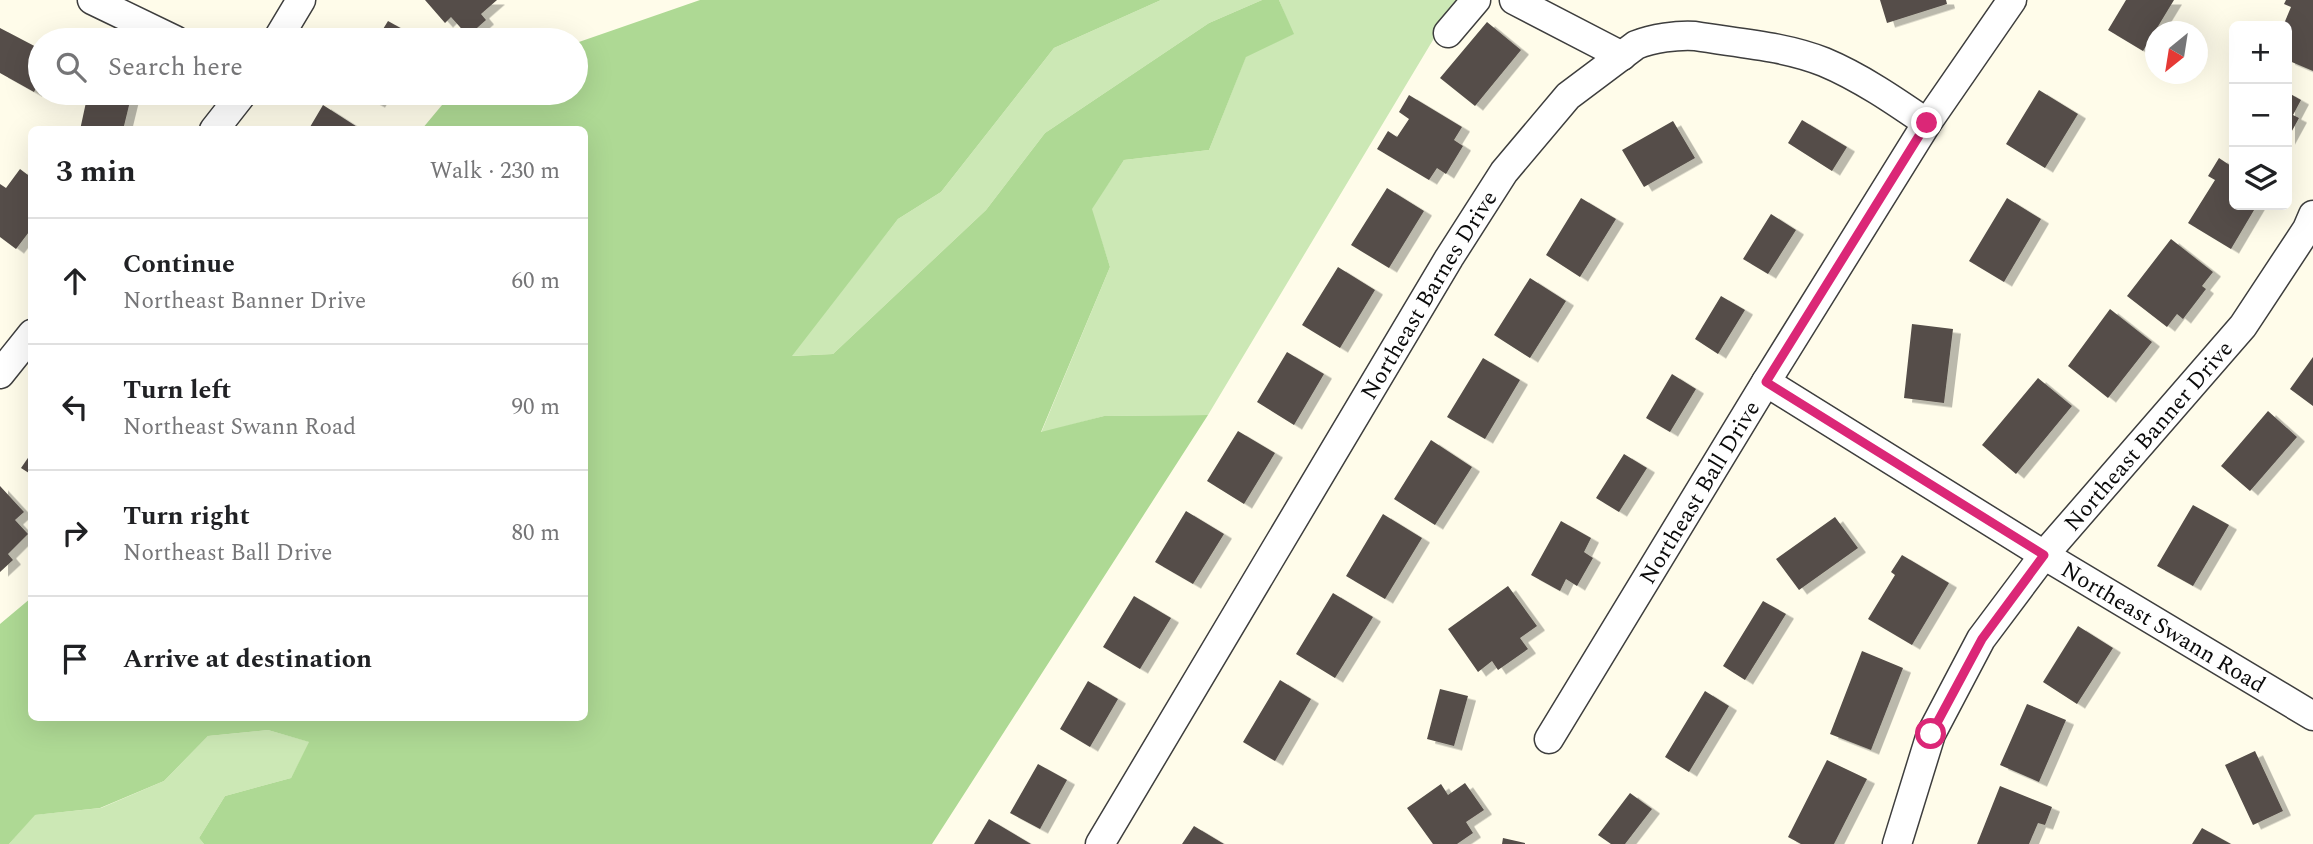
<!DOCTYPE html>
<meta charset="utf-8">
<style>
body{margin:0;font-family:Spectral,serif;background:#f2f2f2;color:#202124}
.controls{position:absolute;right:21px;top:21px;display:grid;overflow:hidden;border-radius:10px;box-shadow:0 7px 28px #0002}
.controls button{width:63px;height:63px;display:grid;place-items:center;padding:0;border:0;border-bottom:2px solid #e0e0e0;background:#fff;color:#202124;font:35px sans-serif}
.compass{position:absolute;left:2145px;top:21px;width:63px;height:63px;border-radius:50%;background:#fff;box-shadow:0 7px 28px #0002;rotate:210deg}
.stop{position:absolute;width:21px;height:21px;margin:-16px;border:5px solid #db2777;border-radius:50%;background:#fff}
.stop.end{background:#db2777;border-color:#fff;box-shadow:0 2px 7px #0008}
.list{margin:0;padding:0;list-style:none}
h2{display:flex;justify-content:space-between;align-items:center;height:91px;margin:0;padding:0 28px;font-size:30px}
h2 small{font-size:23px;font-weight:400;color:#757577}
.list li{display:grid;grid-template-columns:46px 1fr auto;gap:21px;align-items:center;box-sizing:border-box;height:126px;padding:0 28px;border-top:2px solid #e0e0e0}
.list b{display:block;font-size:26px;white-space:nowrap}
.list p{margin:0;font-size:23px;white-space:nowrap;color:#757577}
.list em{font-size:23px;font-style:normal;color:#757577}
.icon{flex:none;width:38px;height:38px;fill:none;stroke:currentColor;stroke-width:2;stroke-linecap:round;stroke-linejoin:round}
.map{position:relative;flex:none;width:2313px;height:844px;overflow:hidden}
.search{position:absolute;background:#fff;box-shadow:0 7px 28px #0002;left:28px;top:28px;width:560px;height:77px;display:flex;align-items:center;gap:18px;box-sizing:border-box;padding:0 24px;border-radius:38px;color:#757577;font-size:26px}
.panel{position:absolute;background:#fff;box-shadow:0 7px 28px #0002;left:28px;top:126px;width:560px;height:595px;border-radius:10px}
.map>svg:first-child{display:block}
.green{fill:#cce8b5}
.forest{fill:#aed994}
.building{fill:#544d48;filter:url(#shadow)}
.lines{fill:none;stroke-linecap:round;stroke-linejoin:round}
.minor-casing{stroke:#3e3e3e;stroke-width:31}
.minor{stroke:#fff;stroke-width:28}
.route{stroke:#db2777;stroke-width:9}
.labels{text-anchor:middle;stroke-width:7;stroke-linejoin:round;paint-order:stroke}
.street-label{font-size:23px;fill:#0b0b0b;stroke:#fff}
</style>
<div class="map">
<svg width="2313" height="844" viewBox="0 0 2313 844">
<defs>
<filter id="shadow"><feDropShadow dx="8" dy="4.5" stdDeviation="0" flood-color="#0004"/></filter>
</defs>
<rect width="100%" height="100%" fill="#fffcea"/>
<path class="green" d="M1161,0H1262L1209,23L1045,133L986,210L833,354L790,356L898,219L941,192L1054,48Z
M1279,0H1457L1208,415L1104,416L1041,433L1110,267L1091,209L1124,160L1209,150L1246,56L1293,34Z
M268,730L310,742L291,778L225,796L199,838L204,844H9L34,815L101,808L164,781L208,736Z"/>
<path class="forest" d="M700,0H1161L1054,48L941,192L898,219L792,356L833,354L986,210L1045,133L1209,23L1262,0H1279L1294,34L1246,57L1209,150L1124,160L1092,209L1110,267L1041,432L1104,416L1208,415L932,844H204L199,838L225,796L291,778L309,742L268,730L208,736L164,781L100,808L35,815L9,844H0V624L31,598L32,718H584V130L422,129L452,93H576V43Z"/>
<path class="building" d="M425,0H497L481,14L486,20L468,36L451,17L445,23Z
M1880,0H1946L1947,4L1887,23Z
M2126,0H2174L2143,51L2108,30Z
M2286,0H2313V71L2287,60V26H2283L2291,7L2284,4Z
M388,21L422,40H370L375,31L380,34Z
M1487,22L1521,50L1475,106L1440,78Z
M0,28L40,49V80L34,92L0,73Z
M2039,90L2078,114L2045,168L2006,144Z
M2287,92L2301,100L2293,115L2299,118L2287,140Z
M88,93H132L123,130H80Z
M359,93H383L377,103Z
M1409,95L1462,127L1454,140L1463,146L1446,174L1437,168L1429,180L1377,149L1388,131L1397,137L1409,119L1399,112Z
M323,105L362,130H313L310,127Z
M1802,120L1847,147L1832,171L1788,143Z
M1673,121L1695,158L1644,187L1622,150Z
M2219,158L2234,168V205H2257L2231,249L2188,223L2215,180L2208,176Z
M20,169L32,178V228L16,249L0,237V184L6,188Z
M1387,188L1424,211L1389,268L1351,245Z
M1581,198L1616,219L1580,277L1546,255Z
M2007,198L2041,219L2004,282L1969,261Z
M1771,214L1796,230L1768,274L1743,259Z
M2171,239L2213,272L2202,286L2206,289L2183,319L2177,314L2167,327L2127,296Z
M1338,267L1375,290L1340,348L1302,325Z
M1530,278L1566,301L1530,358L1494,335Z
M1721,296L1745,310L1718,354L1695,339Z
M2110,309L2152,342L2108,398L2068,366Z
M1912,324L1953,329L1944,403L1904,398Z
M1287,352L1324,374L1294,425L1257,402Z
M2313,357V406L2290,389Z
M1483,358L1520,380L1485,439L1447,417Z
M1672,374L1696,389L1670,432L1646,418Z
M2038,378L2072,406L2016,474L1982,445Z
M2268,411L2297,437L2250,491L2221,466Z
M1238,431L1275,453L1244,504L1207,481Z
M1431,440L1472,467L1435,525L1394,499Z
M32,452V475L21,468Z
M1624,454L1647,468L1619,512L1596,498Z
M0,486L24,512L15,520L28,534L8,554L13,560L0,572Z
M2193,505L2229,525L2193,586L2157,566Z
M1186,511L1224,534L1193,584L1155,562Z
M1383,514L1422,538L1385,599L1346,576Z
M1835,517L1858,548L1799,590L1776,559Z
M1561,521L1591,538L1584,552L1593,558L1577,586L1566,579L1560,591L1531,575Z
M1902,555L1949,583L1912,645L1868,619L1895,575L1891,572Z
M1508,586L1537,626L1520,638L1528,649L1498,670L1492,661L1478,672L1448,629Z
M1333,593L1373,617L1335,678L1296,654Z
M1134,596L1171,618L1140,669L1103,647Z
M1763,601L1786,614L1745,680L1723,666Z
M2078,626L2113,648L2077,704L2043,682Z
M1862,651L1903,668L1871,750L1830,734Z
M1280,680L1311,699L1275,761L1243,742Z
M1088,681L1118,699L1090,747L1060,729Z
M1440,689L1468,696L1454,746L1427,739Z
M1705,691L1729,706L1689,772L1665,757Z
M2027,704L2066,720L2039,782L2000,765Z
M2255,751L2283,811L2253,825L2225,765Z
M1827,760L1867,779L1834,844H1801L1788,837Z
M1038,764L1067,780L1040,829L1010,813Z
M1465,783L1484,810L1466,822L1473,833L1457,844H1433L1407,808L1441,784L1448,795Z
M2000,786L2052,807L2045,825L2038,823L2029,844H1977Z
M1630,793L1652,809L1625,844H1611L1598,835Z
M989,819L1031,844H974Z
M1194,826L1224,844H1182Z
M2202,828L2231,844H2192Z
M1503,838L1525,843V844H1502Z"/>
<g class="lines">
<g class="minor-casing">
<g id="minor">
<path d="M92,0L175,40"/>
<path d="M1514,0L1622,56"/>
<path d="M1448,33L1476,0"/>
<path d="M277,40L301,0"/>
<path d="M214,130L243,93"/>
<path d="M0,374L32,334"/>
<path id="s1" d="M1766,382L2044,555L2313,716"/>
<path id="s2" d="M1549,739L1766,382L1927,123L2012,0"/>
<path id="s3" d="M1100,844L1449,258L1504,172L1568,96L1636,45C1653,38 1677,35 1695,36C1737,43 1784,46 1824,62C1860,77 1895,101 1927,123"/>
<path id="s4" d="M1897,844L1931,734L1981,639L2044,555L2243,326L2307,229L2313,215"/>
</g>
</g>
<use href="#minor" class="minor"/>
</g>
<g class="lines">
<path class="route" d="M1927,123L1766,382L2044,555L1982,639L1931,734"/>
</g>
<g class="labels">
<g class="street-label">
<text dy="8" stroke="none"><textPath href="#s3" startOffset="640">Northeast Barnes Drive</textPath></text>
<text dy="8" stroke="none"><textPath href="#s4" startOffset="486">Northeast Banner Drive</textPath></text>
<text dy="8" stroke="none"><textPath href="#s2" startOffset="289">Northeast Ball Drive</textPath></text>
<text dy="8" stroke="none"><textPath href="#s1" startOffset="467">Northeast Swann Road</textPath></text>
</g>
</g>
</svg>
<div class="controls">
<button>+</button>
<button>−</button>
<button><svg class="icon" aria-label="layers" viewBox="0 0 24 24"><path d="M12 4l9 5-9 5-9-5zM3 14l9 5 9-5"/></svg></button>
</div>
<svg class="compass" viewBox="-18 -18 36 36"><path d="M0-13l5 13h-10z" fill="#e53935"/><path d="M0 13l5-13h-10z" fill="#757577"/></svg>
<div class="stop" style="left:1931px;top:734px"></div>
<div class="stop end" style="left:1927px;top:123px"></div>
<div class="search"><svg class="icon" aria-label="search" viewBox="0 0 24 24"><circle cx="10" cy="10" r="6"/><path d="M15 15l6 6"/></svg>Search here</div>
<section class="panel">
<h2>3 min<small>Walk · 230 m</small></h2>
<ul class="list">
<li><svg class="icon" aria-label="ahead" viewBox="0 0 24 24"><path d="M12 20V5M6 11l6-6 6 6"/></svg><div><b>Continue</b><p>Northeast Banner Drive</p></div><em>60 m</em></li>
<li><svg class="icon" aria-label="left" viewBox="0 0 24 24"><path d="M17 20v-9H6M10 6l-5 5 5 5"/></svg><div><b>Turn left</b><p>Northeast Swann Road</p></div><em>90 m</em></li>
<li><svg class="icon" aria-label="right" viewBox="0 0 24 24"><path d="M7 20v-9h11M14 6l5 5-5 5"/></svg><div><b>Turn right</b><p>Northeast Ball Drive</p></div><em>80 m</em></li>
<li><svg class="icon" aria-label="arrive" viewBox="0 0 24 24"><path d="M6 21V4h12l-3 4 3 4H6"/></svg><div><b>Arrive at destination</b></div></li>
</ul>
</section>
</div>
